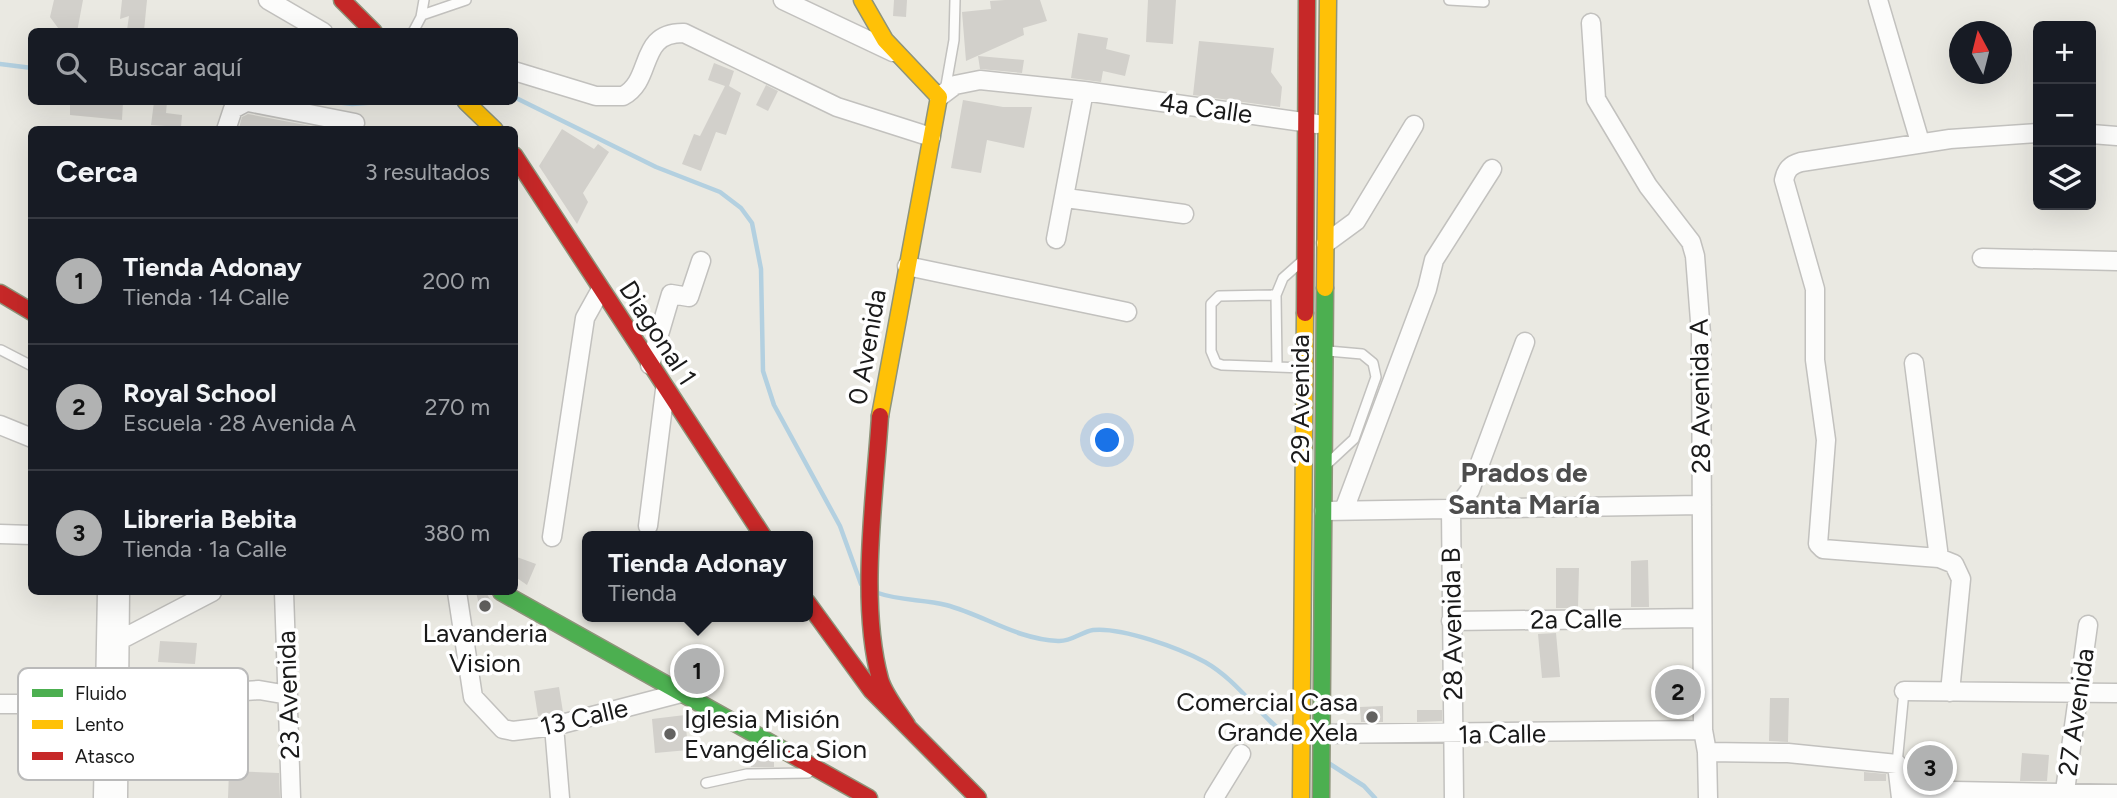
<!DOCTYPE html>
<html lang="es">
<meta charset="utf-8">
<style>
body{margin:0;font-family:Figtree,sans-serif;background:#20242c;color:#f1f3f6}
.controls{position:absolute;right:21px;top:21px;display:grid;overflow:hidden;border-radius:10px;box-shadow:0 7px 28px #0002}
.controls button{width:63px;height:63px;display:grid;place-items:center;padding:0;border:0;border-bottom:2px solid #363941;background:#171b24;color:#f1f3f6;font:35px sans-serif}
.compass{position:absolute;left:1949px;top:21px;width:63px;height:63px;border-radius:50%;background:#171b24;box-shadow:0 7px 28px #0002;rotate:353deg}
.you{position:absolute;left:1108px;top:441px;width:24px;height:24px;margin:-18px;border:5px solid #fff;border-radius:50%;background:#1a73e8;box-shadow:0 0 0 10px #1a73e833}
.badge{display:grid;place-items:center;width:46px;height:46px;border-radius:50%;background:#b1b2b2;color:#111;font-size:23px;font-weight:700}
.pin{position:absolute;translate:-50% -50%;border:4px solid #fff;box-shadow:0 2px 7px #0006}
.popup{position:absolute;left:582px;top:531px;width:231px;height:91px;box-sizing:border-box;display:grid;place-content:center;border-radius:10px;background:#171b24;filter:drop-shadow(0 2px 5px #0005);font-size:23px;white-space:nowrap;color:#9ea1a6}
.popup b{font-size:26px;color:#f1f3f6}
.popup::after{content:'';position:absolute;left:50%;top:100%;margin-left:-14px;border:14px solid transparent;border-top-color:#171b24}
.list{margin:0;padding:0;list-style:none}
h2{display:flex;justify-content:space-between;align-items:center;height:91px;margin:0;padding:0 28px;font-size:30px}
h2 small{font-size:23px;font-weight:400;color:#9ea1a6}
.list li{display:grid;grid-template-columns:46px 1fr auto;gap:21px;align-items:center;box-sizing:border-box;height:126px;padding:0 28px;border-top:2px solid #363941}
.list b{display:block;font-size:26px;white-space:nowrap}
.list p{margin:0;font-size:23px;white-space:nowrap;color:#9ea1a6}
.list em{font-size:23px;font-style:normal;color:#9ea1a6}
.icon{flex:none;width:38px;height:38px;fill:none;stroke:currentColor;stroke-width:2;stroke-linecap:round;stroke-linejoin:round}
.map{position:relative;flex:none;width:2117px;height:798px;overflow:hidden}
.search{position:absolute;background:#171b24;box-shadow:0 7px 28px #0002;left:28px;top:28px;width:490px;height:77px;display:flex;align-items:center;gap:18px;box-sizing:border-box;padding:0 24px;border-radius:10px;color:#9ea1a6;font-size:26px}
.panel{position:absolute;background:#171b24;box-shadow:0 7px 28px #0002;left:28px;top:126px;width:490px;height:469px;border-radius:10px}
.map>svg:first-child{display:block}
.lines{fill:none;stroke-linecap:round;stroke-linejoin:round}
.stream{stroke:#b3d0e0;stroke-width:4.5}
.building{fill:#d2d0cb}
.lane-casing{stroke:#c2c1be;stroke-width:12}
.street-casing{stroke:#c2c1be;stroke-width:21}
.fast-casing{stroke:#8e947a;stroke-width:19}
.slow-casing{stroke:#8e947a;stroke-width:19}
.jam-casing{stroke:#8e947a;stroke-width:19}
.lane{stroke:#fcfcfb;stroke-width:9}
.street{stroke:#fcfcfb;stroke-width:18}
.fast{stroke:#4caf50;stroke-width:16}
.slow{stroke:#ffc107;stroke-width:16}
.jam{stroke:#c62828;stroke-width:16}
.poi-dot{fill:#636260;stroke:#fff;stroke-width:2.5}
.labels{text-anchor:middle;stroke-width:7;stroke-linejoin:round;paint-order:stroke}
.street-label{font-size:26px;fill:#1a1a1a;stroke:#fff}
.poi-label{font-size:26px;fill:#1a1a1a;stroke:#fff}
.neighbourhood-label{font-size:28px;font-weight:bold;fill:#4d4d4d;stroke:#fff}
.key{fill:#fff;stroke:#bababa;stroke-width:2}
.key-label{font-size:19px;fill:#1a1a1a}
</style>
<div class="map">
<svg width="2117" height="798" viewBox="0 0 2117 798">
<rect width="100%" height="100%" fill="#eae9e2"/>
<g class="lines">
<path class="stream" d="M0,64L32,68
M514,97L656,167L720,192L741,208L752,223L761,269L763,371L774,405L840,526L861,584
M335,102L352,104L379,102
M878,593C900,601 924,599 946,605C984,615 1016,639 1058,641C1071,642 1081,632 1093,630C1122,627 1179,648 1205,662C1240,682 1260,718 1293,740
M1330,764L1364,786L1375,798"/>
</g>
<path class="building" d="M54,0H83L77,32H61L50,17Z
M122,0H147L144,31L127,30L129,16L120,19Z
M894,0H907L906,17L893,16Z
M1005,0H1040L1047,21L1023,28L1024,35L966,61L962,12L991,9L990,1Z
M1148,0H1176L1173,44L1146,42Z
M1078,33L1108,38L1106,49L1130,55L1125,76L1103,71L1101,82L1071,78Z
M1199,41L1274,48L1271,72L1282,87L1280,107L1193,95Z
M978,56L1024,60L1022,73L980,69Z
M714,63L734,71L729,86L741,93L726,135L716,132L701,171L682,164L694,134L700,136L725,86L708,80Z
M766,85L778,91L768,111L756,105Z
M963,100L1003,107H1032L1024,148L987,140L981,173L951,168Z
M70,102H123L122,120L70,115Z
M154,102H167L166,113L182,115L181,127L151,125Z
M248,114L321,128V130L239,128L242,117Z
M562,129L594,149L598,144L609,152L583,193L588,202L577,224L539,166Z
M514,556L536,564L527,585L514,576Z
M1648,560L1649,607H1631V561Z
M1556,568H1579L1578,608H1556Z
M476,592H486L493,605L481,613Z
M1556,633L1560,677L1542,678L1538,634Z
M160,641L197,643L195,664L158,662Z
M704,658L706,689L689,680L687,660Z
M1671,668H1687V715H1670Z
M559,687L563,712L538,716L534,691Z
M1770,698H1789L1788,742L1769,741Z
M1383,706V722H1361L1360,707Z
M1417,710H1442V721L1417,722Z
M685,715L688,750L655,753L652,719Z
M193,736L192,772H153V750Z
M751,749L774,762V767H751Z
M2022,753L2049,755L2047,781H2020Z
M1917,754L1944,755L1943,779H1916Z
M229,771L279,773L280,798H228Z
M1864,772L1886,774V781H1864Z"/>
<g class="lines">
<g class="lane-casing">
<path id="lane" d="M1449,0L1484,2
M422,15L466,0
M413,32L421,17L424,0
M945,91L954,40L955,0
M1301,262L1283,278L1276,295L1219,296L1211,304V351L1216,363L1222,365L1304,368
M1276,295L1277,365
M1,350L32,366
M1326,465L1354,439L1376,377L1373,363L1362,354L1328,351
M1897,764L1904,691
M706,783L747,774L808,773"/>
</g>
<g class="street-casing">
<path id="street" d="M268,0L323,32
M783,0L893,52
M1878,0L1920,142
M1591,23L1596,99L1648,186L1691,242L1695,256L1701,334L1703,730L1707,752L1708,798
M514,71L596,96H623C654,80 637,32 684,33L837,107L931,137
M939,97L955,85L980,80L1084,91L1317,124
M248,102L355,123
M226,130L233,109L246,102
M2091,134L2117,136
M1066,198L1184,214
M1056,239L1084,91
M1326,243L1356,221L1414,125
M1982,258L2117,261
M907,266L1127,312
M1914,363L1939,558
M650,365L671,294L689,297L701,261
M0,425L32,438
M1344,510L1427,289L1434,260L1492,169
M1324,511L1702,505
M648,526L665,390
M0,534L32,535
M552,537L585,318L600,291
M284,592L291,798
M457,592L473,697L503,729L513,731L554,726L681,693
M1451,621L1702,618
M120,640L212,592
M1904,691L2117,693
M1950,692L1961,579L1954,564L1939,558L1823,549L1818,544L1826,440L1815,360V289L1784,180C1786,170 1790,165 1801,162L1950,139L2038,133
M0,704H115
M554,726L560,798
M1312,734L1703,730
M109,741L136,735L245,691L259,690L288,695
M1707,752L1788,753L1897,764L1901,798
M1900,790L2117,794
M103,798L107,592
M118,798L120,592
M1214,798L1241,754
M1454,798L1451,509L1459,505L1470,490L1525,342
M2064,798L2088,625"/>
</g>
<g class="fast-casing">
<path id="fast" d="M501,592L785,751
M1321,798L1325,288"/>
</g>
<g class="slow-casing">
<path id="slow" d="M862,0L885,40L939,97L880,416
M466,102L495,130
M1325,288L1328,0
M1301,798L1305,313"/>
</g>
<g class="jam-casing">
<path id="jam" d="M342,0L374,32
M514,155L763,536
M0,293L32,312
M1305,313L1307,0
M880,416C875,495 859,602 880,679C884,694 898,711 907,725
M807,602L871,690L978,798
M785,751L869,798"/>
</g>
<use href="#lane" class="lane"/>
<use href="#street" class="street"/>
<use href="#fast" class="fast"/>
<use href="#slow" class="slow"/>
<use href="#jam" class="jam"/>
</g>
<g class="poi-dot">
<circle cx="485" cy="606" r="7"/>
<circle cx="1372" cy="717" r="7"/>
<circle cx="670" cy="734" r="7"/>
</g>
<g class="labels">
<g class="street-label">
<text transform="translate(1206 108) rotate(8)" y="9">4a Calle</text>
<text transform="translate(658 333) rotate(57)" y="9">Diagonal 1</text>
<text transform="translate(867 347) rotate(-80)" y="9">0 Avenida</text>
<text transform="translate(1700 396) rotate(-91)" y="9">28 Avenida A</text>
<text transform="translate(1300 399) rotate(-90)" y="9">29 Avenida</text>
<text transform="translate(1576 619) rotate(-1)" y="9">2a Calle</text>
<text transform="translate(1452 624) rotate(-91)" y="9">28 Avenida B</text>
<text transform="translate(288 695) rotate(-92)" y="9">23 Avenida</text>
<text transform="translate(2076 712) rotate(-82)" y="9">27 Avenida</text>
<text transform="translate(584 717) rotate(-13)" y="9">13 Calle</text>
<text transform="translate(1502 734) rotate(-1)" y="9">1a Calle</text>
</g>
<g class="poi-label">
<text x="485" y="642">Lavanderia<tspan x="485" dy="30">Vision</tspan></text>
<text x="1358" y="711" text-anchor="end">Comercial Casa<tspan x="1358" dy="30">Grande Xela</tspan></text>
<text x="684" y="728" text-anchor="start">Iglesia Misión<tspan x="684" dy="30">Evangélica Sion</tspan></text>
</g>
<g class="neighbourhood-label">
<text x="1524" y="482">Prados de<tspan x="1524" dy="32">Santa María</tspan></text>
</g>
</g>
<rect x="18" y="668" width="230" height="112" rx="10" class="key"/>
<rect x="32" y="689" width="31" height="8" fill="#4caf50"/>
<rect x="32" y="720" width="31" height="9" fill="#ffc107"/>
<rect x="32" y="752" width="31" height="8" fill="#c62828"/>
<g class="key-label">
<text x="75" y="700">Fluido</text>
<text x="75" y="731">Lento</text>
<text x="75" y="763">Atasco</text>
</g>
</svg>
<div class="controls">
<button>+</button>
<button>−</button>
<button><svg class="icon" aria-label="layers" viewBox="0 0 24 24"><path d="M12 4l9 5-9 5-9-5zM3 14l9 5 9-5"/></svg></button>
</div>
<svg class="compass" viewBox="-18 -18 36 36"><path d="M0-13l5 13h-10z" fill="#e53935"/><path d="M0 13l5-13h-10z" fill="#9ea1a6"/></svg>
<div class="you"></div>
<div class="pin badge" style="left:697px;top:671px">1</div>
<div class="popup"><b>Tienda Adonay</b>Tienda</div>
<div class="pin badge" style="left:1678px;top:692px">2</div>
<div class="pin badge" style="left:1930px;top:768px">3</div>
<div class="search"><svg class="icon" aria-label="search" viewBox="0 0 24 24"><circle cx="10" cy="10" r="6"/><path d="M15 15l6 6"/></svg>Buscar aquí</div>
<section class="panel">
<h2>Cerca<small>3 resultados</small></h2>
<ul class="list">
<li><span class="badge">1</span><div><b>Tienda Adonay</b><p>Tienda · 14 Calle</p></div><em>200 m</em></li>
<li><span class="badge">2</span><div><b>Royal School</b><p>Escuela · 28 Avenida A</p></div><em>270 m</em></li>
<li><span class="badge">3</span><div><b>Libreria Bebita</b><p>Tienda · 1a Calle</p></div><em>380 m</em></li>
</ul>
</section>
</div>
